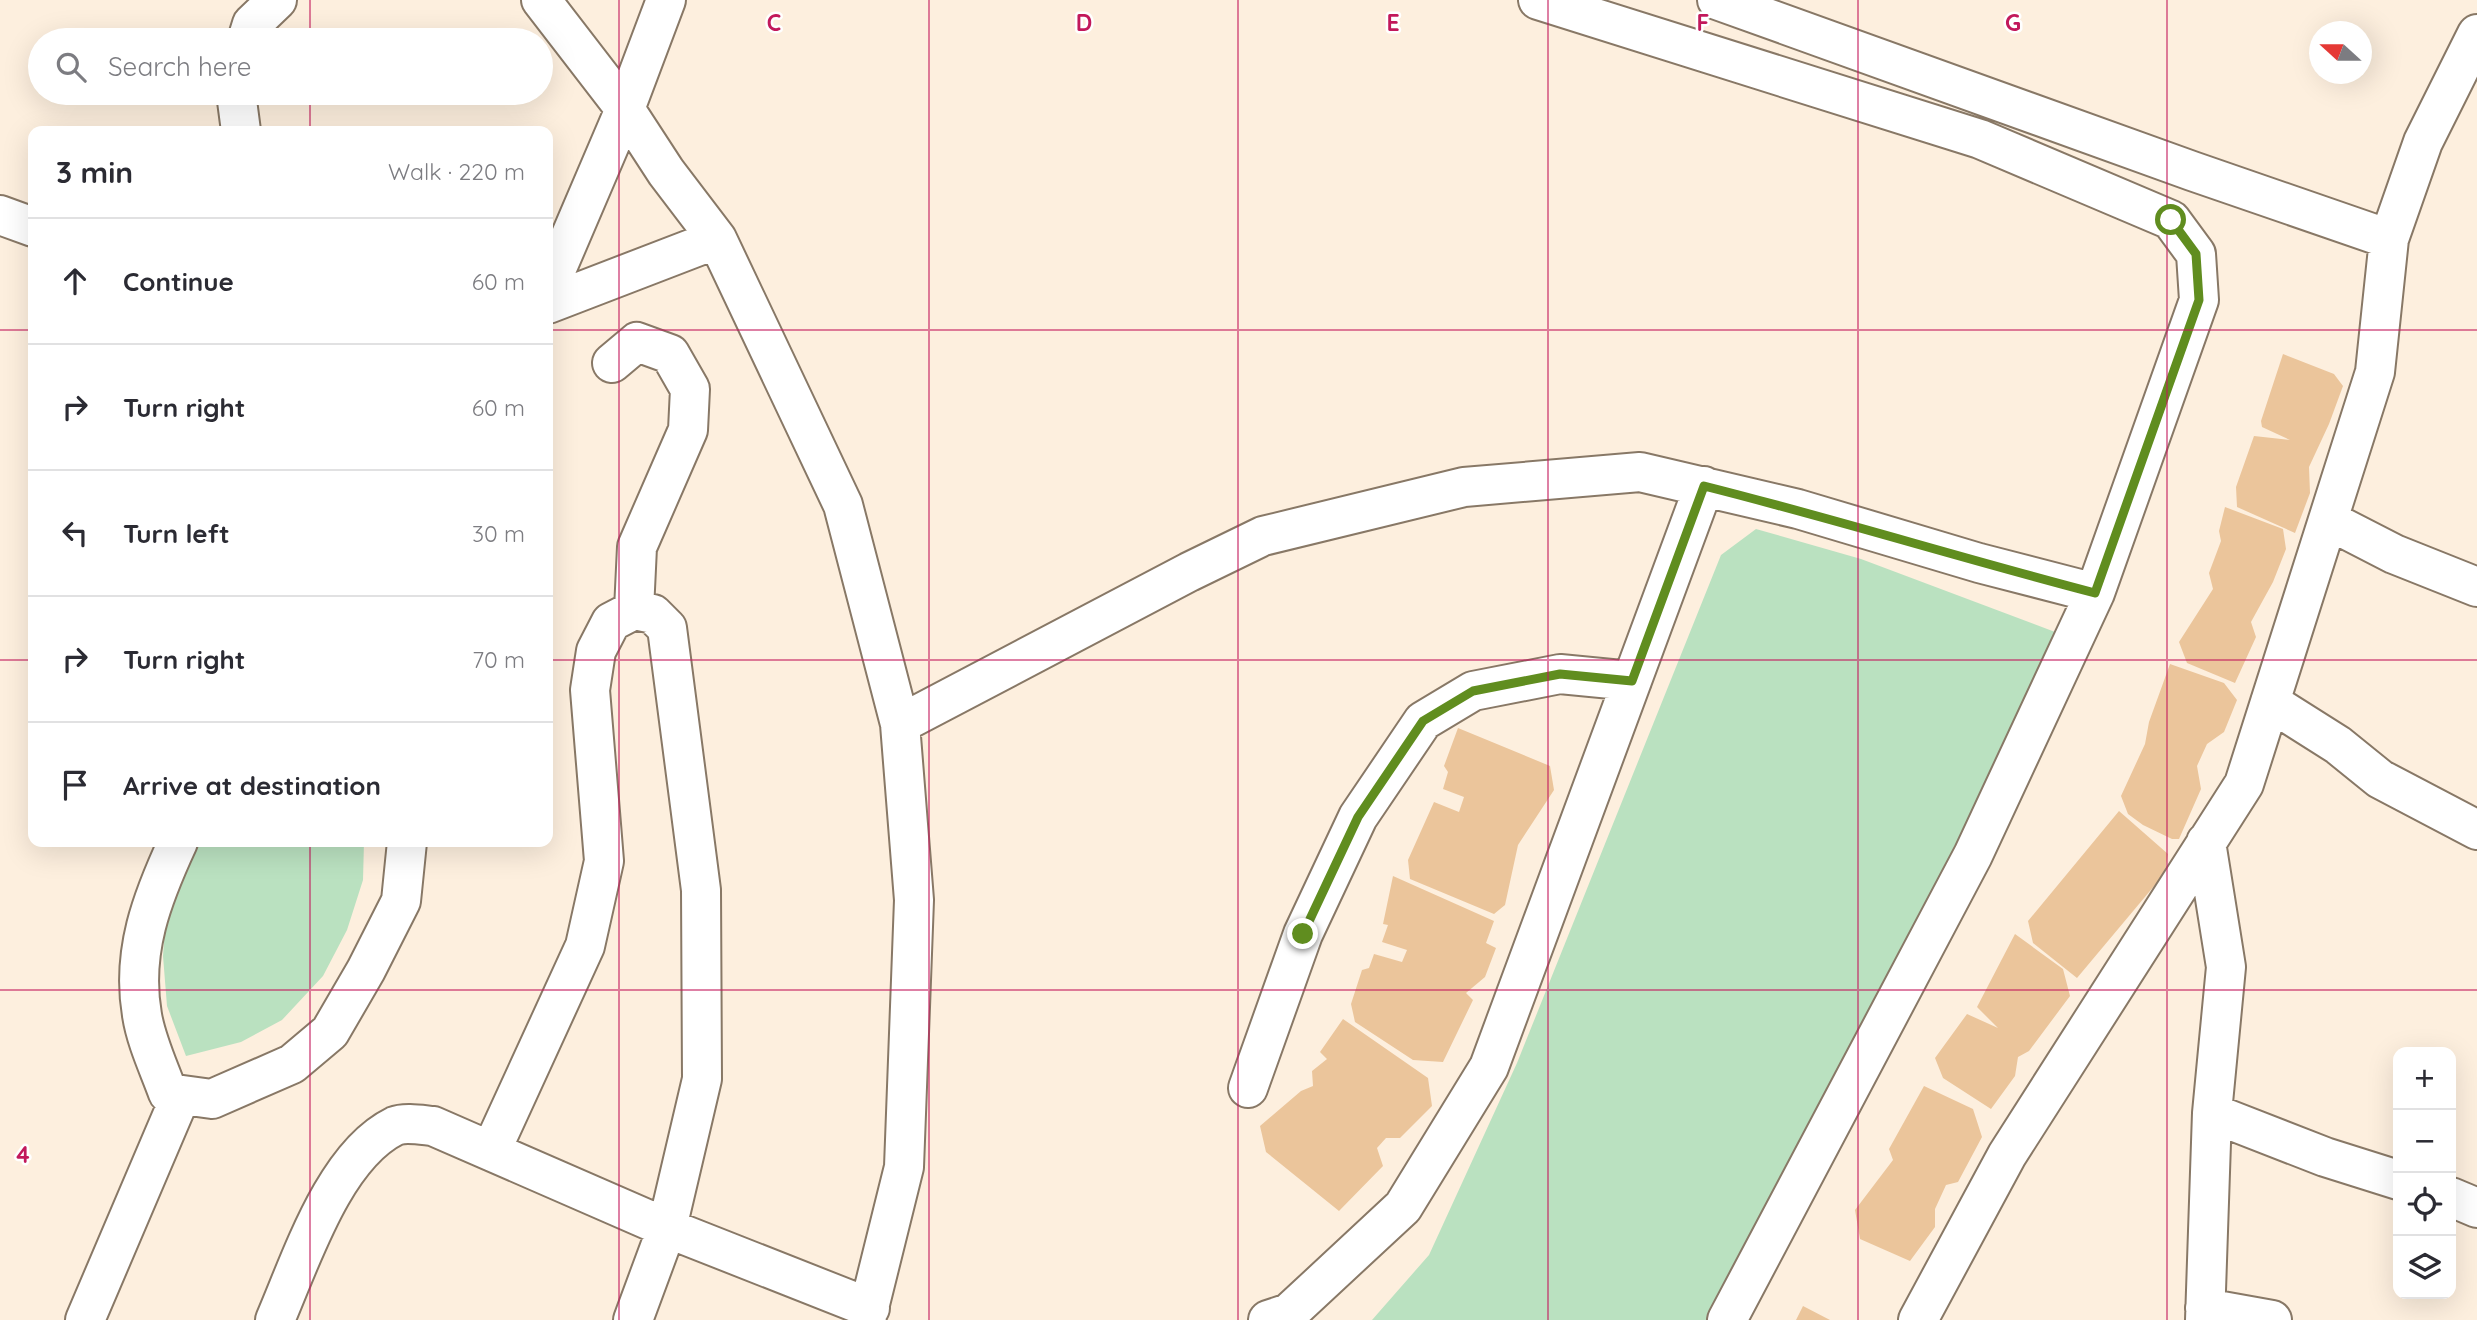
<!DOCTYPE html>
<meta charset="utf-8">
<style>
body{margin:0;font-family:Quicksand,sans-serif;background:#f2f2f3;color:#2b2b33}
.controls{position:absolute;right:21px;bottom:21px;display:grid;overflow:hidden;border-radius:14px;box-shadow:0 7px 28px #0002}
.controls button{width:63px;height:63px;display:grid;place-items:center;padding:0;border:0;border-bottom:2px solid #e1e1e2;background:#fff;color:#2b2b33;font:35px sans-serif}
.compass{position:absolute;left:2309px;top:21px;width:63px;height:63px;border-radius:50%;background:#fff;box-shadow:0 7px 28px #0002;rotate:291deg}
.stop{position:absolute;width:21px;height:21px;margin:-16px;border:5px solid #608d1f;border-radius:50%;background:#fff}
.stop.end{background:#608d1f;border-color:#fff;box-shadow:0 2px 7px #0008}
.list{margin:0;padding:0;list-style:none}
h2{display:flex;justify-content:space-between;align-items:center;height:91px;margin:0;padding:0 28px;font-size:30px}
h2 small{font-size:23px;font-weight:400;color:#7c7c81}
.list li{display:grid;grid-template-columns:46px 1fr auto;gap:21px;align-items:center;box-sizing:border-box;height:126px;padding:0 28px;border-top:2px solid #e1e1e2}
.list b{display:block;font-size:26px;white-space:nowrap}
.list em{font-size:23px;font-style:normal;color:#7c7c81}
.icon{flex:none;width:38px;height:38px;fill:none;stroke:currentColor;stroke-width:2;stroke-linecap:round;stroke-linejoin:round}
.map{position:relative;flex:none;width:2477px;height:1320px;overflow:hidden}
.search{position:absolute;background:#fff;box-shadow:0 7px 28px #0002;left:28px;top:28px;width:525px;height:77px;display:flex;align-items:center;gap:18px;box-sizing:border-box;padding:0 24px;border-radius:38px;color:#7c7c81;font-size:26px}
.panel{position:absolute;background:#fff;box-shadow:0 7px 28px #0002;left:28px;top:126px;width:525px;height:721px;border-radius:14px}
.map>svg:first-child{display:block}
.green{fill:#bae1c0}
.building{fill:#ebc59b}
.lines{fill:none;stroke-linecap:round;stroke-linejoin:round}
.minor-casing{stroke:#887866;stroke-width:42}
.minor{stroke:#fff;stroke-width:38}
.route{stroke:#608d1f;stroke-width:9}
.grid{fill:none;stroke:#c2185b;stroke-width:2;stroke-opacity:0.55}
.grid-label{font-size:23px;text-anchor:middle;font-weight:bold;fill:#c2185b;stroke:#fff;stroke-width:5;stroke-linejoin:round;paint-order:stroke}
</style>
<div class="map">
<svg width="2477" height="1320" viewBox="0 0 2477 1320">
<rect width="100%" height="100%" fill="#fdefde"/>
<path class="green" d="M1756,529L1861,559L2063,635L1716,1320H1372L1429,1255L1517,1063L1721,555Z
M194,842H364L363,880L347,930L323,976L282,1020L241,1042L186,1056L167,1006L163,956L167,900Z"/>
<path class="building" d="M2283,354L2334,374L2343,386L2329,424L2309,467L2310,493L2295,533L2237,507L2236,487L2254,436L2290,440L2262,427L2261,421Z
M2225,507L2283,529L2286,549L2273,582L2251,622L2256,637L2235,683L2187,663L2179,642L2213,589L2209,573L2221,541L2219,531Z
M2170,664L2224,683L2237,700L2224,732L2207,744L2197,766L2201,789L2179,839H2172L2143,825L2128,814L2121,796L2145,744L2149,722Z
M1458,728L1550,766L1554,790L1518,845L1505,905L1494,914L1410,879L1408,860L1434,802L1459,812L1464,797L1443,789L1448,772L1444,766Z
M2119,811L2168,854L2165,873L2077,978L2033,943L2028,921Z
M1393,876L1494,921L1486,943L1496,948L1485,977L1466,993L1473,1000L1443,1062L1413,1060L1355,1022L1351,1004L1362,970L1369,968L1374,954L1402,962L1407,950L1382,942L1388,925L1383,924Z
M2015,934L2063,969L2070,996L2029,1051L2018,1057L2015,1076L1991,1109L1943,1078L1935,1058L1967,1014L1998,1028L1977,1007Z
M1343,1019L1428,1078L1432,1106L1400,1138H1386L1377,1148L1383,1166L1339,1211L1266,1152L1260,1126L1301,1091L1313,1086L1312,1071L1327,1059L1320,1052Z
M1924,1086L1973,1109L1982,1137L1958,1182L1946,1185L1935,1209V1227L1910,1261L1860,1239L1855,1210L1893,1160L1889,1149Z
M1803,1306L1830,1320H1796Z"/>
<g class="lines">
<g class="minor-casing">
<path id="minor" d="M541,0L625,109L666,172L717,239L843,505L900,724L914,900L904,1167L866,1320
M1538,0L1980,139L2171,220L2196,254L2199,300L2095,593L1973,855L1727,1320
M1717,0L2192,171L2389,239
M247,40L252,24L277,0
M236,93L241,131
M0,215L33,227
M548,289L625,109L666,0
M548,304L717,239
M612,363L637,342L670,354L690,389L688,430L637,547L634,610
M2328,520L2394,554L2477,587
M2270,702L2338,745L2380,779L2477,830
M900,724L1189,572L1263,536L1464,487L1640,472L1798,509L1979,563L2095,593
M178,842C152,898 131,952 142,1015C146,1041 159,1068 168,1093L212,1099L292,1064L330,1032L366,970L401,901L407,842
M1248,1088L1303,934L1358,817L1423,721L1473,691L1560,674L1632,681
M2212,1113L2325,1157L2398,1180
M491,1151L585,946L604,861L590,690L596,651L611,622L634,610L653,614L667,628L701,890L702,1079L667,1228L633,1320
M2451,1197L2477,1208
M2205,1308L2272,1320
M85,1320L181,1095
M275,1320C301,1260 334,1156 395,1126C405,1122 422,1125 433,1126L667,1228L870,1308
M1268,1320L1289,1313L1403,1207L1489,1067L1704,486
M1918,1320L2007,1155L2244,784L2375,372L2389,239L2423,142L2477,34
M2205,1320L2212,1113L2226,967L2206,842"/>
</g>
<use href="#minor" class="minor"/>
</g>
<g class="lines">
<path class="route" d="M1303,934L1358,817L1423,721L1473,691L1560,674L1632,681L1704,486C1835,519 1964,559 2095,593L2199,300L2196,254L2171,220"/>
</g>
<path class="grid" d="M310,0V40M619,0V1320M929,0V1320M1238,0V1320M1548,0V1320M1858,0V1320M2167,0V1320M310,93V131M0,330H33M548,330H2477M0,660H33M548,660H2477M310,842V1320M0,990H2477"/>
<g class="grid-label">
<text x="774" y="31">C</text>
<text x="1084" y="31">D</text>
<text x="1393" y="31">E</text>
<text x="1703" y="31">F</text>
<text x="2013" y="31">G</text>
<text x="23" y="1163">4</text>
</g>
</svg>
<div class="controls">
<button>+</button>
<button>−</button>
<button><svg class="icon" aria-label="locate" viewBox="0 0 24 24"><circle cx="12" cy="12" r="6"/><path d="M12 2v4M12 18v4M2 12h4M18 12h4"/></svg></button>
<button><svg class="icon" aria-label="layers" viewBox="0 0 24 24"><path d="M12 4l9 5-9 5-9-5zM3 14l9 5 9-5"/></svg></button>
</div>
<svg class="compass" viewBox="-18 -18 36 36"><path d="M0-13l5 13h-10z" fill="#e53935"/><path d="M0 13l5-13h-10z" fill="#7c7c81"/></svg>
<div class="stop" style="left:2171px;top:220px"></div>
<div class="stop end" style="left:1303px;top:934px"></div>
<div class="search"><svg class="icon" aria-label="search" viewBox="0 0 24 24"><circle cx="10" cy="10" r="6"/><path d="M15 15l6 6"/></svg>Search here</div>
<section class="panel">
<h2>3 min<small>Walk · 220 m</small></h2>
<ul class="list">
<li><svg class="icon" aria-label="ahead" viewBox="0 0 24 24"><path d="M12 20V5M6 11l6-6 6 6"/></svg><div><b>Continue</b></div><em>60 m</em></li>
<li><svg class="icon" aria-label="right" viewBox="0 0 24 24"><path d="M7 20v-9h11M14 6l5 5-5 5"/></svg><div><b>Turn right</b></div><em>60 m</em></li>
<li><svg class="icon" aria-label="left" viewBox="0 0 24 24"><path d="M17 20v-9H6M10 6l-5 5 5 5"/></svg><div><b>Turn left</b></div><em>30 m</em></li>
<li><svg class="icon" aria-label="right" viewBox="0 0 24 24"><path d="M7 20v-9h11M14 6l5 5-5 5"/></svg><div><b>Turn right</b></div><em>70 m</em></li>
<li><svg class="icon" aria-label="arrive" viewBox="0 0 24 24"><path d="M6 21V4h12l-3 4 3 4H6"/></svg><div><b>Arrive at destination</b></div></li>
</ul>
</section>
</div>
